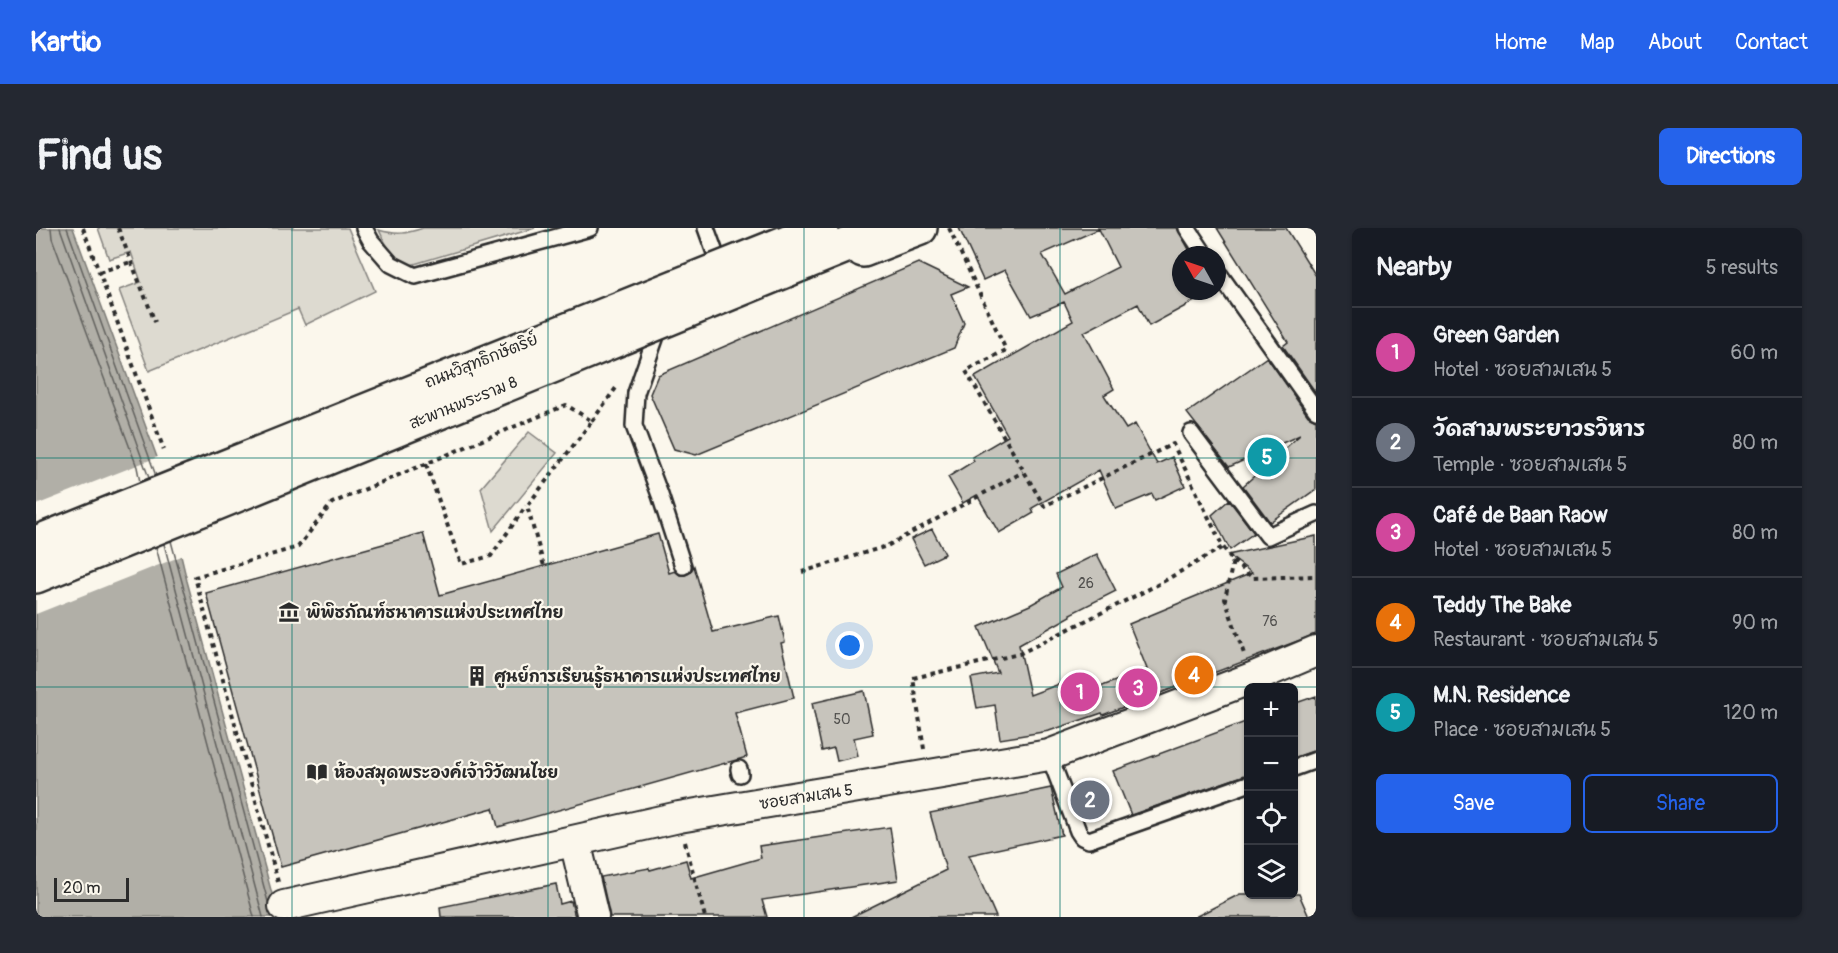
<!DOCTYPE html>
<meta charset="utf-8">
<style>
body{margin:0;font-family:Pangolin,"Playpen Sans Thai",sans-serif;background:#242831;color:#f1f3f6}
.controls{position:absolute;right:18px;bottom:18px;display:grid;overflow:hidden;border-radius:9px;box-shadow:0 2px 4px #0004}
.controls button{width:54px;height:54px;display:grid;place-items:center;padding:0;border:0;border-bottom:2px solid #363941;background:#171b24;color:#f1f3f6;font:30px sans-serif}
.compass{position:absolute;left:1136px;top:18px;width:54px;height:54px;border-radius:50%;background:#171b24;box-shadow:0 2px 4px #0004;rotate:310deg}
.scale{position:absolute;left:18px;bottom:15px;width:75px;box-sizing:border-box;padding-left:6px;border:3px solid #2b2b2b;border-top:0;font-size:16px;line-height:21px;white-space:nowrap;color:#2b2b2b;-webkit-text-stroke:4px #fbf7ec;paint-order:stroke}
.you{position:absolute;left:814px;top:418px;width:21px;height:21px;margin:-15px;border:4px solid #fff;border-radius:50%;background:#1a73e8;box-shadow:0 0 0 9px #1a73e833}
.badge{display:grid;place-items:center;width:39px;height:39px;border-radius:50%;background:#2563eb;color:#fff;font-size:20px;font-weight:700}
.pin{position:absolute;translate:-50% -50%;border:3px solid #fff;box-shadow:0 2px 6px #0006}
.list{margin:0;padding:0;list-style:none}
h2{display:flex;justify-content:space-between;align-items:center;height:78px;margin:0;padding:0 24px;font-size:26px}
h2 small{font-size:20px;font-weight:400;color:#9ea1a6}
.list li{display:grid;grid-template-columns:39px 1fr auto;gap:18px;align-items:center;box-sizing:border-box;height:90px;padding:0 24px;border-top:2px solid #363941}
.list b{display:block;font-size:22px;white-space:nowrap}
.list p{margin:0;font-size:20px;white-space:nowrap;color:#9ea1a6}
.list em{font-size:20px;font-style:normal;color:#9ea1a6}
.actions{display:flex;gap:12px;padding:18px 24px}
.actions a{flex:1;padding:14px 0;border:2px solid #2563eb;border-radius:9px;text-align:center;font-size:21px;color:#2563eb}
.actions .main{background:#2563eb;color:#fff}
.icon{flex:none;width:33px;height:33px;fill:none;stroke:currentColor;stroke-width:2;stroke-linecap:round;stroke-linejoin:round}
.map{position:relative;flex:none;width:1280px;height:689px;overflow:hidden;border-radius:9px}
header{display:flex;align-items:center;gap:36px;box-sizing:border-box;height:84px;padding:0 30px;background:#2563eb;color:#fff}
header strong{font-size:28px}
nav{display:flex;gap:33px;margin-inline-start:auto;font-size:21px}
.intro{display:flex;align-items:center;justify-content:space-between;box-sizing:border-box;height:144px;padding:0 36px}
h1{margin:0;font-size:42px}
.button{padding:15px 27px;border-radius:9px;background:#2563eb;color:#fff;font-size:21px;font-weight:700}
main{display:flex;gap:36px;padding:0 36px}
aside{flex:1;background:#171b24;border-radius:9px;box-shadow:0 2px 4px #0004}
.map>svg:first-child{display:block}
.green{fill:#dddad0;stroke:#84827e;stroke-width:1.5}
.water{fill:#b1afa7;stroke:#7b7a75;stroke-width:1.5}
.pier{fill:#fbf7ec}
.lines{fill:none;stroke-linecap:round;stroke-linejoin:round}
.shore{stroke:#61605d;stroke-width:1.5}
.building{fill:#c7c4bc;stroke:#2b2b2b;stroke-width:1.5;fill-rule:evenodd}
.service-casing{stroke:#2b2b2b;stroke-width:20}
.minor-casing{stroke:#2b2b2b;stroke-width:34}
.tertiary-casing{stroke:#2b2b2b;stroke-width:38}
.secondary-casing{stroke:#2b2b2b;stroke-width:38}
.path{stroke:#2b2b2b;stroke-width:4;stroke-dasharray:4.5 4.5;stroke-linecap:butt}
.service{stroke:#fbf7ec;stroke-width:15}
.minor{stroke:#fbf7ec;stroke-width:30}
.tertiary{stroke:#fbf7ec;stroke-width:33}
.secondary{stroke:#fbf7ec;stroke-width:33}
.secondary-bridge-casing{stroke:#2b2b2b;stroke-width:38;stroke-linecap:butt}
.secondary-bridge{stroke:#fbf7ec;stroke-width:33}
.grid{fill:none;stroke:#0f766e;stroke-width:1.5;stroke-opacity:0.55}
.labels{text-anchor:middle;stroke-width:4.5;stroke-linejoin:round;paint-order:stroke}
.number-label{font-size:14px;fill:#52514f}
.street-label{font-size:16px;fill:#2b2b2b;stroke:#fbf7ec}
.poi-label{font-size:16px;font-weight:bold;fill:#2b2b2b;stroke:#fbf7ec;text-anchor:start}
</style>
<header>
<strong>Kartio</strong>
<nav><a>Home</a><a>Map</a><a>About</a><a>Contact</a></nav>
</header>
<div class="intro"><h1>Find us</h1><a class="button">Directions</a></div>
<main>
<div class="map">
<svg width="1280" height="689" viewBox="0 0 1280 689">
<rect width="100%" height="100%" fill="#fbf7ec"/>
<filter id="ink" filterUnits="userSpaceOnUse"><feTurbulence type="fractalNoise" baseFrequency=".0167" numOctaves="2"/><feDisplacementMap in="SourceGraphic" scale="12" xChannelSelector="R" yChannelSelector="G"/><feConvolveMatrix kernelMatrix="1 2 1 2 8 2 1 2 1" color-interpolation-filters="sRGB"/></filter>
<g filter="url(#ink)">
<path class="green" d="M62,0H312L339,63L269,97L262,81L113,143L83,62L105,54L95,24L73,31Z
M387,0H499L375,37C355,28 352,21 343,2C360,7 370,6 387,0Z
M493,204L521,225L457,303L445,260Z"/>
<path class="water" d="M0,0H37L122,232L151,353L239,677L241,689H0Z"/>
<path class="pier" d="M124,228L148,327L0,386V277Z"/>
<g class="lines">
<path class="shore" d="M15,0L16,10L101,239L104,254
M24,0L113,250
M31,0L120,248
M135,313L232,674
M128,316L227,689
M120,319L218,689"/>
</g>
<path class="building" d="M923,0H1141L1156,27H1145V63H1177L1113,98L1102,76L1048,104L1078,161L1068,167L1090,201L1099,196L1121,236L1136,229L1149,258L1119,272L1116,266L1080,281L1063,242L996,280L998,285L963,305L941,267L927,275L912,249L938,233L936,229L972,208L939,149L1037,93L1028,74L995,88L969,42L947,52ZM1063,1L1082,39L1029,66L1006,26Z
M1181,0H1250L1280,48V165L1247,118L1252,114Z
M882,35L932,59L915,66L928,95L918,120L660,227L638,221L614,166L622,147Z
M1231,129L1272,188L1280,192V261L1234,294L1207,258L1264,207L1193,239L1151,185Z
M1193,272L1218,305L1194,322L1176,287Z
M896,301L909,326L888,336L875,311Z
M387,305L404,367L622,306L633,345L639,343L644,347H649L654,345L658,338L677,404L743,388L749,414L745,415L758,470L699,485L711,529L462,599L457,580L245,639L170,365Z
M1280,308V406L1077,483L1067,487L1066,485L1013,503L964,511L959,477L941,480L935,450L962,445L943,399L994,377L1026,359L1020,346L1061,326L1080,363L1034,386L1035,388L983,417L994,467L1050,446L1056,462L1111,441L1093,396L1216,345L1192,327Z
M828,463L837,506L818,510L822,528L801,533L798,520L786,523L776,475Z
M1280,468V522L1257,530V476Z
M1212,493V546L1095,587L1077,543Z
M1015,560L1026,607L933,627L960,689H815L910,642L894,585Z
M854,599L862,652L726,672L731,689H574L565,649L613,640L614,642L650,632L655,650L725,630L723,618Z
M520,656L524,676L535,673L539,689H405L404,679Z
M1204,666H1263L1273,689H1159Z"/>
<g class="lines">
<g class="service-casing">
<path id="service" d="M328,0L335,13L355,36L379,48L554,0
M670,0L683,36
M1151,0L1169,27
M1181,43L1280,182
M621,105L600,165L598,198L624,267L647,338
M1155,205L1232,308L1280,286
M1013,527L1042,603L1046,609L1053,612L1212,556
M1258,540L1280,532
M703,541L704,546"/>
</g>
<g class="minor-casing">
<path id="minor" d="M539,613L557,689
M248,678L643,589L1013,527L1216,450L1280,423"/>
</g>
<g class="tertiary-casing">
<path id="tertiary" d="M827,22L884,0"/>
</g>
<g class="secondary-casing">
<path id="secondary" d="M756,12L786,0
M768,35L854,0
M0,315L157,252
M0,348L166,281"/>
</g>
<path class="path" d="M47,0L128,222
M82,0L119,94
M913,0L970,122L930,143L1008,278L1137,216L1187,319L1197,333L1189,371L1208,426
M63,44L95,34
M556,193L580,160
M390,236L425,336L455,328L490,278
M1197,333L1217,350L1280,348
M766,344L851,318L987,244
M888,521L877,450L983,426L1121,357L1187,319
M649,614L669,689
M242,654L159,349L262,319L296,275L530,177L556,193L491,278L508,338"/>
<use href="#service" class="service"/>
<use href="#minor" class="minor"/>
<use href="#tertiary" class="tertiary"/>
<use href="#secondary" class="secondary"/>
<g class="secondary-bridge-casing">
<path id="secondary-bridge" d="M157,252L756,12
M166,281L768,35"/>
</g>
<use href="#secondary-bridge" class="secondary-bridge"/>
</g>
</g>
<path class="grid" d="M256,0V689M512,0V689M768,0V689M1024,0V689M0,230H1280M0,459H1280"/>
<defs>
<g id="museum-bare" transform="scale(1.62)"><path d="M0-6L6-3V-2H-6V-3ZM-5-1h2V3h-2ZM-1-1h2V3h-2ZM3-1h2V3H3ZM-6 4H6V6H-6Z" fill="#2b2b2b" stroke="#fbf7ec" stroke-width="2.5" paint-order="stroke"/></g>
<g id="building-bare" transform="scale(1.62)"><path d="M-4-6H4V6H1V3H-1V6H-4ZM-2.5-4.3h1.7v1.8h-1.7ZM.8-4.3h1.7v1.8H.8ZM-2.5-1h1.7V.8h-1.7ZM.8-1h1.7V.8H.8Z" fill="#2b2b2b" stroke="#fbf7ec" stroke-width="2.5" paint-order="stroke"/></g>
<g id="library-bare" transform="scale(1.62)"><path d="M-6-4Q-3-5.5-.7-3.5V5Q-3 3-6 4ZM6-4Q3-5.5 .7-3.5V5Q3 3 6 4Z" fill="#2b2b2b" stroke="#fbf7ec" stroke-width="2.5" paint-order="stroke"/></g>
</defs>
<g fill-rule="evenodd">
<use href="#museum-bare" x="253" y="384"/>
<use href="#building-bare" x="441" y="448"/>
<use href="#library-bare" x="281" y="544"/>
</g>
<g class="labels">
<g class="number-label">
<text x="1050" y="360">26</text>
<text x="1234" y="398">76</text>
<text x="806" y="496">50</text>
</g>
<g class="street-label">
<text transform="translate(445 132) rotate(-22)" y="6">ถนนวิสุทธิกษัตริย์</text>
<text transform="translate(427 174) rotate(-22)" y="6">สะพานพระราม 8</text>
<text transform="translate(770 568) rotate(-9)" y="6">ซอยสามเสน 5</text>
</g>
<g class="poi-label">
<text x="270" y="390">พิพิธภัณฑ์ธนาคารแห่งประเทศไทย</text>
<text x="458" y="454">ศูนย์การเรียนรู้ธนาคารแห่งประเทศไทย</text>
<text x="298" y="550">ห้องสมุดพระองค์เจ้าวิวัฒนไชย</text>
</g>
</g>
</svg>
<div class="controls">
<button>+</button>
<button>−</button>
<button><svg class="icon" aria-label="locate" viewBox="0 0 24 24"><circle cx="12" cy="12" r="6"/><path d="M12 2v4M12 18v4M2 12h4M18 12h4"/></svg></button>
<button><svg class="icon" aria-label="layers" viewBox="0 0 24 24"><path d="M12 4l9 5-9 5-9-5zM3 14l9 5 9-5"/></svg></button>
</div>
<svg class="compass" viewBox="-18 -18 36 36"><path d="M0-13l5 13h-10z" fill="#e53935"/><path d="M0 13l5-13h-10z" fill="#9ea1a6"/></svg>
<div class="scale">20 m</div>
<div class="you"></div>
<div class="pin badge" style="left:1044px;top:464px;background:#d1479c">1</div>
<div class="pin badge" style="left:1054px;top:572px;background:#6b7280">2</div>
<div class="pin badge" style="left:1102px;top:460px;background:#d1479c">3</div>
<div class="pin badge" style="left:1158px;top:447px;background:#e8710a">4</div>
<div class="pin badge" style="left:1231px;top:229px;background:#0f9aa8">5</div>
</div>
<aside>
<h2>Nearby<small>5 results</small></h2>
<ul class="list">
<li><span class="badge" style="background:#d1479c">1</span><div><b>Green Garden</b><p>Hotel · ซอยสามเสน 5</p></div><em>60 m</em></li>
<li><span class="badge" style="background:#6b7280">2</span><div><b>วัดสามพระยาวรวิหาร</b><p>Temple · ซอยสามเสน 5</p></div><em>80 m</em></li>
<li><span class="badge" style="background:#d1479c">3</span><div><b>Café de Baan Raow</b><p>Hotel · ซอยสามเสน 5</p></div><em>80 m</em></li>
<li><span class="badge" style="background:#e8710a">4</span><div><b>Teddy The Bake</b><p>Restaurant · ซอยสามเสน 5</p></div><em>90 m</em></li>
<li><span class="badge" style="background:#0f9aa8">5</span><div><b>M.N. Residence</b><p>Place · ซอยสามเสน 5</p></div><em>120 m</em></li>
</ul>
<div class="actions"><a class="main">Save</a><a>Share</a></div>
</aside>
</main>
